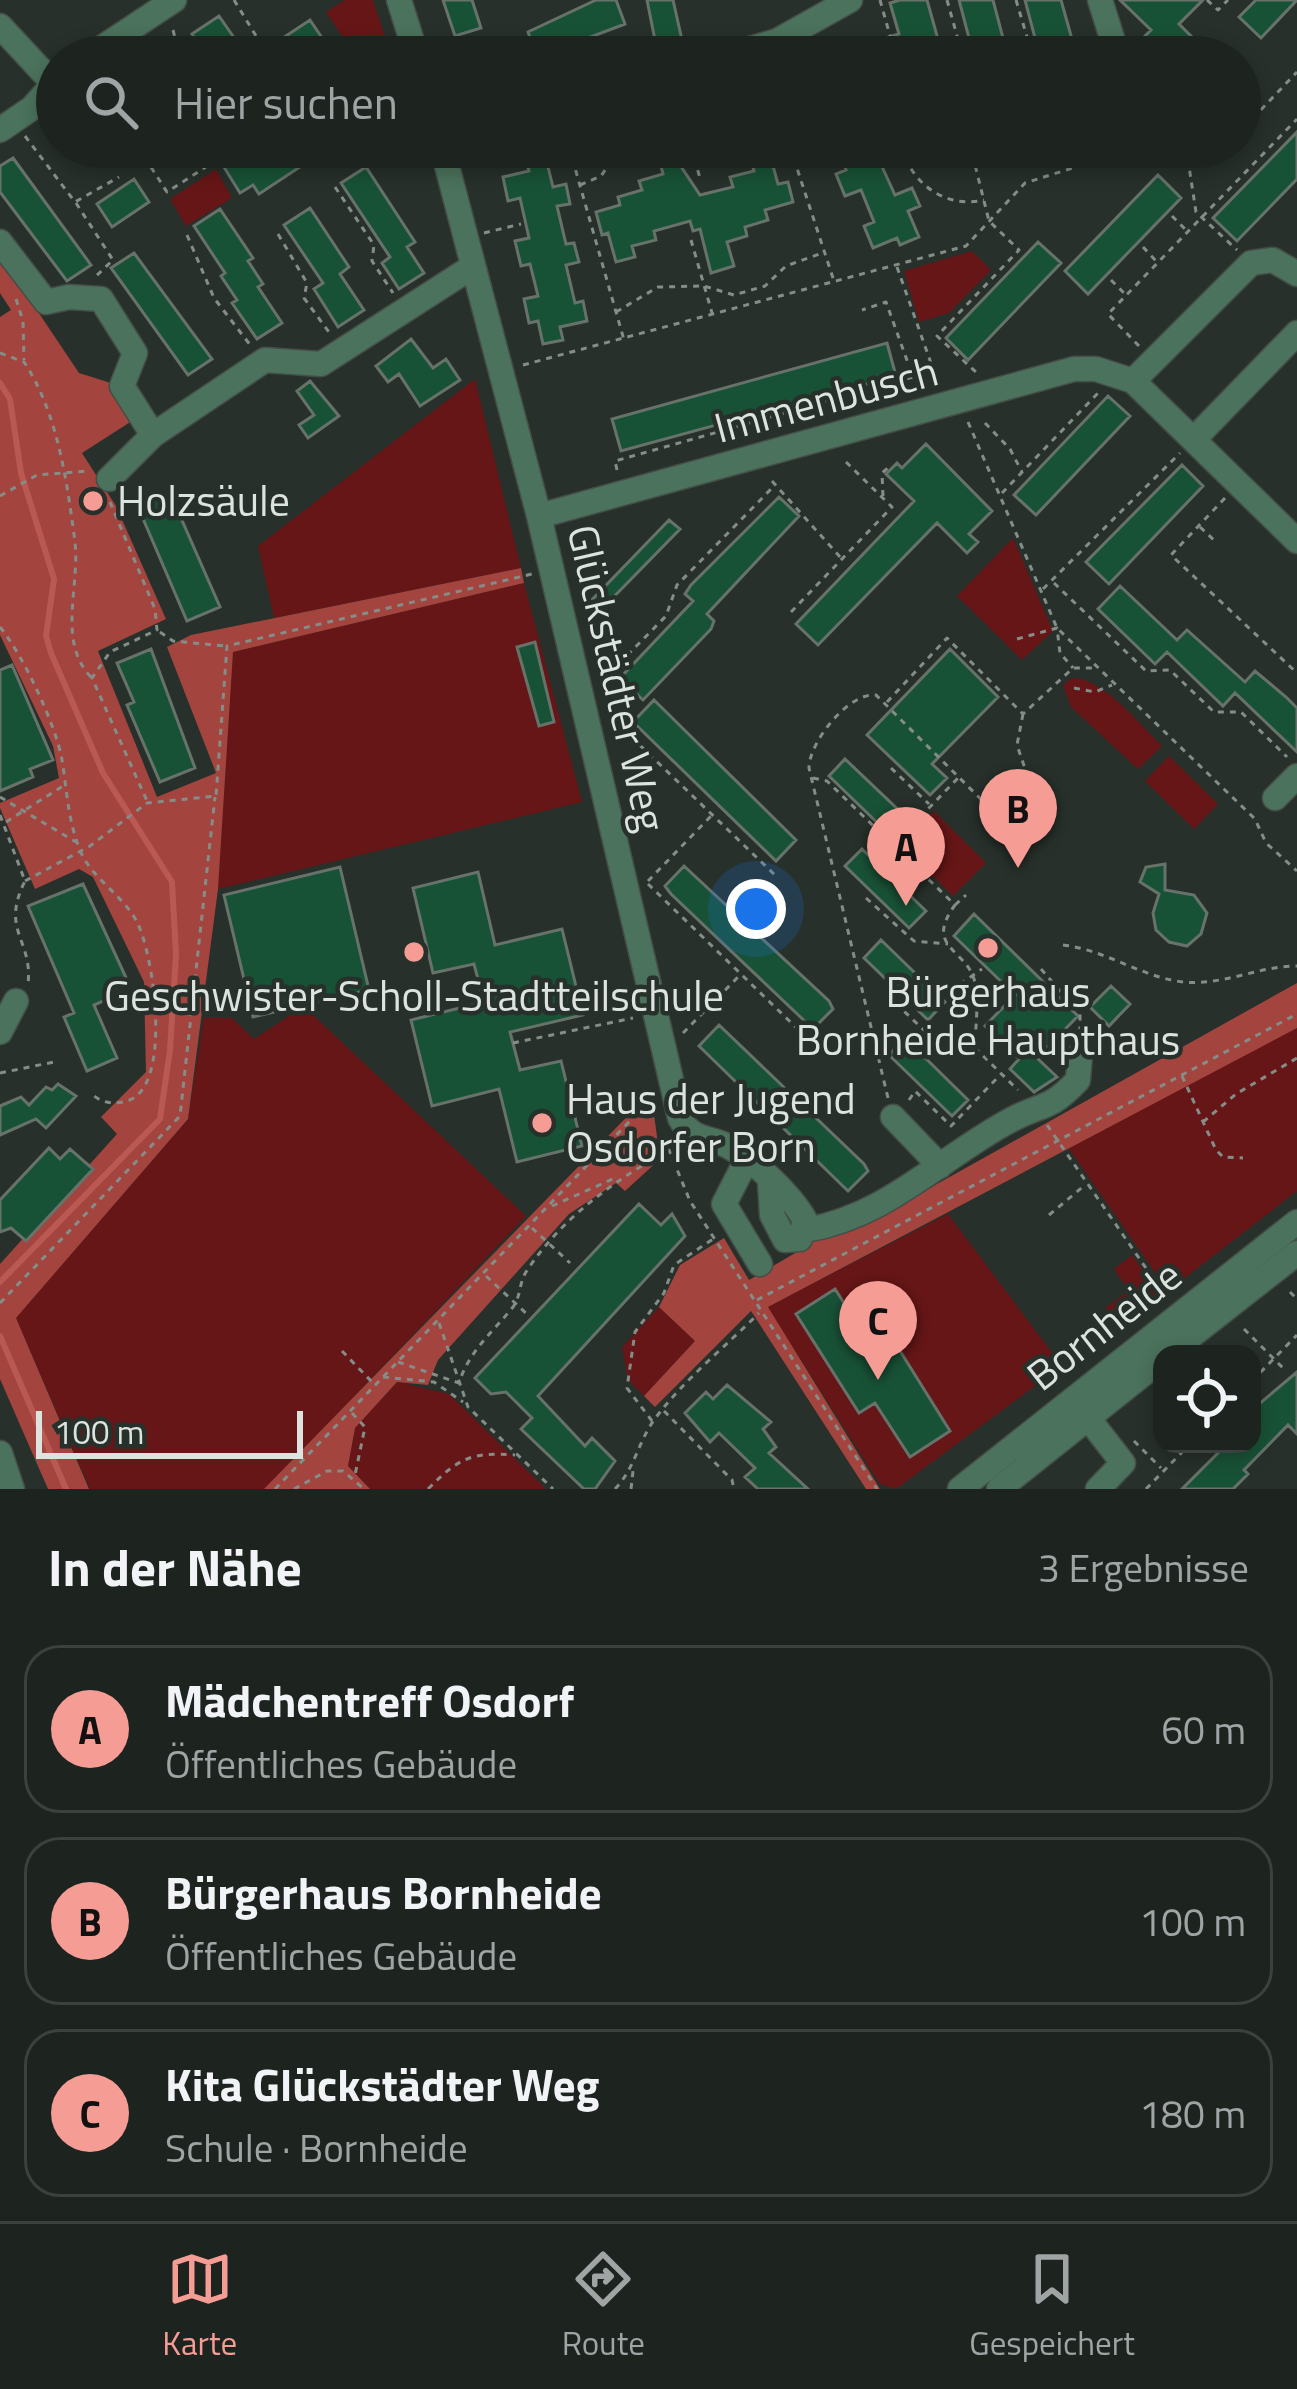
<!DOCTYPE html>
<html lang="de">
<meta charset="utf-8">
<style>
body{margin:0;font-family:"Titillium Web",sans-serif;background:#2a302d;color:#f1f3f6}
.controls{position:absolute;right:36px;bottom:36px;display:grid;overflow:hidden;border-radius:24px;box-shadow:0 6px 18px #0003}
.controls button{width:108px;height:108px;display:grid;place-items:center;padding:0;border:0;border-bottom:3px solid #3b413e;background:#1d2420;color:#f1f3f6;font:60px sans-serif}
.scale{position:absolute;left:36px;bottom:30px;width:267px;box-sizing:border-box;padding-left:12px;border:6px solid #dde3df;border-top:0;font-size:33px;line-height:42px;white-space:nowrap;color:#dde3df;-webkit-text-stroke:9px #27302a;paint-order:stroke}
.you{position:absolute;left:756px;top:909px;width:42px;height:42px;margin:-30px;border:9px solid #fff;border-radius:50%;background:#1a73e8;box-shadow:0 0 0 18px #1a73e833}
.badge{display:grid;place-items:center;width:78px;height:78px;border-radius:50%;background:#f59c94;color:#111;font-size:39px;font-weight:700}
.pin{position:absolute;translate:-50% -99px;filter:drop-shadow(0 3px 6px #0008)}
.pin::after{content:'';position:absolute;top:63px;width:42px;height:36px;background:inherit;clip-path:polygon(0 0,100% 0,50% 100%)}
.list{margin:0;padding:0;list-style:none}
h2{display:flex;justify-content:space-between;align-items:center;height:156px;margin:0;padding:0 48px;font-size:51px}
h2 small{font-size:39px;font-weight:400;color:#a0a4a5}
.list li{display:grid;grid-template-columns:78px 1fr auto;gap:36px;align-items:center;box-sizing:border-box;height:168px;margin:0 24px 24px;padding:0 24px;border:3px solid #3b413e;border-radius:36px}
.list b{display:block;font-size:45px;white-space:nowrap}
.list p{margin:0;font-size:39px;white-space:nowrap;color:#a0a4a5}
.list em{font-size:39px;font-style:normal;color:#a0a4a5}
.icon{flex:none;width:66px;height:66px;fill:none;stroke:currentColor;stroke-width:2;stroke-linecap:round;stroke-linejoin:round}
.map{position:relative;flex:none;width:1297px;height:1489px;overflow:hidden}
.search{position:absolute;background:#1d2420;box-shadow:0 6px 18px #0003;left:36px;right:36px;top:36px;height:132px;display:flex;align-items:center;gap:30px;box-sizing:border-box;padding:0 42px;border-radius:66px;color:#a0a4a5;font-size:45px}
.sheet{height:732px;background:#1d2420}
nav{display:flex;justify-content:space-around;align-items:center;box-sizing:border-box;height:168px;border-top:3px solid #3b413e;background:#1d2420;font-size:33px;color:#a0a4a5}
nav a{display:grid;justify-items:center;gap:6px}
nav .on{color:#f59c94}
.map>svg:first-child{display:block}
.green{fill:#661616}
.forest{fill:#a4443f}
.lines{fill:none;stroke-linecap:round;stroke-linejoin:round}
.stream{stroke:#ba5852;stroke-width:6}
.building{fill:#185236;stroke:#67726b;stroke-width:3}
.minor-casing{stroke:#444d47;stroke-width:27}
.path{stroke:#858d88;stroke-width:3;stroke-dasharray:6 6;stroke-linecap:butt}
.minor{stroke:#4b725c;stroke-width:24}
.poi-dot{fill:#f59c94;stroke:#27302a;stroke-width:4.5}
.labels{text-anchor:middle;stroke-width:9;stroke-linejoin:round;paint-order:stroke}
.street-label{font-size:42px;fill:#dde3df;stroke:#27302a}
.poi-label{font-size:42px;fill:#dde3df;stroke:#27302a;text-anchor:start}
</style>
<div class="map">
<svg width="1297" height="1489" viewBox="0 0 1297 1489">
<rect width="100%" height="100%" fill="#27302a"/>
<path class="green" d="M345,0H373L387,43L356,57L326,12Z
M216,169L232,198L186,226L170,199Z
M972,251L991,270L949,313L919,322L904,271Z
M475,379L521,568L274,618L258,546Z
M1013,538L1053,631L1022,660L957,596Z
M524,583L582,802L218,889L233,652Z
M1072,678C1104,678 1140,725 1162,746L1138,769L1071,707L1063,685Z
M1169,756L1218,804L1194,829L1145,781Z
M934,811L986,863L953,896L901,845Z
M292,1014H312L526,1216L266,1489H90L16,1318L188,1119L204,1018H232L254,1039Z
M1297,1028V1191L1168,1291L1067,1146Z
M948,1214L1062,1366L896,1489L880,1484L767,1307Z
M1132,1255L1162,1297L1114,1325L1106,1307L1129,1291L1114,1269Z
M659,1307L695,1341L644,1396L628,1380L622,1347Z
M397,1382L449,1394L546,1489H370L348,1466L355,1428Z"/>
<path class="forest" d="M0,255L79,373L114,384L135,419L82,453L116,506L166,619L98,651L157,797L216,773L167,647L191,635L521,568L524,583L233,652L218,889L188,1119L16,1318L89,1489H48L0,1379V1264L117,1134L101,1117L146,1072L144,982L93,877L79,869L35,889L0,808V803L59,778L53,746L0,635V317L11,310L0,293Z
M1297,983V1028L768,1307L880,1489H866L751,1311L655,1407L644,1396L695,1341L659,1307L680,1265L724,1238L749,1280L802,1249L813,1235L860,1227Z
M651,1092L660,1159L625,1191L616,1183L569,1214L438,1360L428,1385L397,1382L355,1428L348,1466L370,1489H264Z"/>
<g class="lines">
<path class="stream" d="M0,383L10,399L21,473L54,579L46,636L51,653L103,773L172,882L176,954L170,1050L160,1119L0,1282
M0,1336L66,1489"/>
</g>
<path class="building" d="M443,0H472L481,28L455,36Z
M596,0H616L625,24L569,45L573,54L537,57L528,32Z
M647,0H673L682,40L656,45Z
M900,0H927L943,57H905L903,50L877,57H834L833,53L899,34L890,3Z
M959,0H993L1008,57H974Z
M1025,0H1061L1077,57H1040Z
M1120,0H1203L1179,24L1212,57H1166L1145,36L1151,30Z
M1256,0H1297L1261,38L1239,17Z
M219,16L235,39L226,45L234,57H208L192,34Z
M310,20L335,57H296L283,38Z
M1297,132V179L1237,241L1213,218Z
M270,147H330L259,194L253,185L240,193L222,164L235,155L242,165Z
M676,147L682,168L700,195L733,187L730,177L754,171L751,160L770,155L778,184L788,182L793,202L765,210L768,220L745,227L747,236L727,242L734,266L711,273L700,229L693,231L690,221L654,231L656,240L632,246L635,257L616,262L608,233L602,235L596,212L620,205L618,197L642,190L639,181L663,174L657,150Z
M837,147H908L879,160L895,195L912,188L920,206L908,211L919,237L900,245L897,238L873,248L864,226L874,222L861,190L845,196L836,174L846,170Z
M13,158L91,265L67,281L0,192V166Z
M546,159L553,187L566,184L570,204L557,206L566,244L574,243L579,262L566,265L575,303L583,301L587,321L560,327L563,340L543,344L538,321L529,323L524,299L538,296L530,264L521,266L515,241L529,238L520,198L508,201L503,177L529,171L527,164Z
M366,167L415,242L407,247L424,273L399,289L382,263L390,257L341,183Z
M1158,175L1181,198L1088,294L1065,271Z
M134,179L149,202L112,227L97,204Z
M310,208L349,267L340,274L364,310L338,327L314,289L323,283L284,225Z
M220,209L253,258L248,261L263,284L258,287L282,323L257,339L232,303L237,300L221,276L225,273L194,226Z
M1038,242L1061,263L968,360L946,338Z
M134,253L212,359L188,375L111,268Z
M411,339L433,368L446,359L460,380L420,406L399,374L388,382L376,366Z
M887,343L896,376L621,451L612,419Z
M310,381L339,416L308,438L299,425L314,415L297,391Z
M1108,396L1130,416L1036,515L1014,495Z
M926,444L992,511L969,534L978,542L967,553L937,523L818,645L796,624L914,501L886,474L897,463L902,468Z
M1182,465L1203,486L1109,584L1086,562Z
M170,493L220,607L187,621L138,507Z
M779,497L799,516L707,614L714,621L711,629L643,700L620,678L693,601L685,594L691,585Z
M669,520L680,529L596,615L586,606Z
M1120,586L1177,640L1187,630L1245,682L1255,671L1286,697L1297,708V752L1235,693L1223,706L1167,652L1155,664L1098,609Z
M535,642L554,722L539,726L517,647Z
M151,649L195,768L160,782L127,705L134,702L117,663Z
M950,649L998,697L932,764L947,778L930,795L867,735Z
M12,665L53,760L30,769L33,777L0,791V670Z
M654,700L796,840L776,861L633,722Z
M845,759L908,819L891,836L829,776Z
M862,849L926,911L909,928L845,866Z
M1165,864V890L1194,895L1207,913L1201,934L1187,946L1169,942L1156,930L1153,913L1159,894L1140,882L1146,867Z
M684,866L829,1001L833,1009L813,1029L671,894L665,886Z
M340,867L369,990L253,1017L224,895Z
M478,872L495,945L562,929L583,1015L510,1032L520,1070L561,1061L582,1146L517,1162L499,1089L432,1106L411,1020L484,1002L474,964L433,973L413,888Z
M83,884L128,982L105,992L108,999L94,1005L117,1058L87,1071L64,1017L74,1013L28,906Z
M974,914L1078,1016L1037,1058L1057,1077L1034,1092L1010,1069L1019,1059L985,1026L1015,995L954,936Z
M881,940L945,1002L928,1020L864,958Z
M1111,986L1130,1004L1109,1026L1090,1007Z
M719,1025L864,1164L868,1171L848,1191L699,1046Z
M905,1038L968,1100L952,1116L889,1055Z
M58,1084L76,1096L46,1128L36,1119L0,1135V1106L21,1097L29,1105L46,1087L52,1090Z
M49,1148L60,1159L70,1149L93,1169L26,1241L11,1228L0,1232V1200Z
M639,1204L661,1225L672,1214L685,1236L538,1396L585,1446L592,1438L615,1461L595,1489H584L521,1429L532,1418L506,1392L491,1394L475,1378Z
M835,1289L879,1358L897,1346L950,1431L910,1457L875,1403L859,1413L796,1314Z
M1297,1372V1434L1288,1425L1244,1470L1248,1474L1233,1489H1182L1227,1444H1252V1410Z
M727,1385L771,1422L763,1429L776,1447L769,1453L808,1489H758L745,1477L755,1468L719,1433L710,1442L685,1413L706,1392L713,1399Z"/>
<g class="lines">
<g class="minor-casing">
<path id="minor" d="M399,0L417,57
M1100,0L1118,57
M0,26L53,83
M88,57L174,0
M721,57L777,41L850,0
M0,130L32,108L57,80
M442,147L539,516L680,1118C692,1141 707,1136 728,1146C753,1159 791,1195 805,1220L800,1239L785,1240L772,1215L770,1182
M0,242L46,302L69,297L101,299L135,353L122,386L153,435
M1133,381L1251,263L1273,260L1297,274
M1194,439L1297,333
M109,479L153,435L265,360L321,364L472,267
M539,516L1074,369H1096L1133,381L1297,541
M1275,798L1297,776
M0,1032L16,1001
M893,1117L940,1166
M746,1161L724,1204L760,1264
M806,1230C886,1217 939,1159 1009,1121C1041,1103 1048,1112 1078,1080L1080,1054
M1168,1354L1297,1253
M1088,1418L1123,1463L1098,1489
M0,1453L12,1489
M960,1489L1297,1222
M999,1489L1162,1359"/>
</g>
<path class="path" d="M234,0L269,57
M880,0L896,57
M947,0L963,57
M1016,0L1033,57
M1207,0L1218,10L1228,0
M173,30L180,57
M375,57L389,48
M1240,120L1255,116L1297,72
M25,136L75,202L119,177
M138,147L167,192L237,147
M569,147L624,340
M691,147L700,178
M790,147L834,281
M901,147C912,183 944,209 984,200
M977,147L971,149L989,221L1019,250L937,336L978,374
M1004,147L1006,152L1020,148
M1186,147L1196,212L1237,250
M580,185L601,176L621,147
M335,187L374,245L372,261L393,293
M76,203L113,260L93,279
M1172,216L1187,231
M484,233L521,224
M278,234L307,283L304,298L331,335
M187,235L214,298L251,346
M691,240L712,313
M1143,247L1157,262
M897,267L938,383
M1111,280L1126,295
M16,299L23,321L24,360
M616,312L658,287L704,286L734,295L765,286L786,266L825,252
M1139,346L1108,314L1297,119
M0,353L24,362C58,413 67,482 75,542C80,587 57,642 91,677
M523,365L966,246L1025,183L1139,147
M968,422L1057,628L1255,819L1266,843L1297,871
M985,423L1010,449L1022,472
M617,470L615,461L913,377L886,302L862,310
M772,481L841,558
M1002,493L1099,392
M0,496L37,475L88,471
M883,496L882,473L890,466
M1225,498L1171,555L1297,673
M110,502L155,609L157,630L110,652L92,678L147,801
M1200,527L1215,541
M1054,583L1146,671L1170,670L1214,712H1241L1287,757
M1043,589L1180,453
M791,612L892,507L845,461
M0,627C23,655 56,725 62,760C67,791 68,821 80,850C90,877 123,895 137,922C154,955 173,1088 127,1101C115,1104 103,1104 93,1095
M160,632L173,641L225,646
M1017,639L1057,628L1060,653L1073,668
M602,681L666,616L677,585L774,486
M1074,688L1095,692L1112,685
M887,702L947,638L1023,714L1073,668H1092
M1023,714L1017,745L1039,810L1024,841
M611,730L622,728L777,877
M891,768L929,804
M813,778L827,781L955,905C924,947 965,949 974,979C980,998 975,1028 975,1048L1018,1090
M0,797L76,842
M0,815L25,881C0,931 33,939 28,984
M6,822L63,786
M895,843L959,777
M25,881L90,846L147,803L216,796L227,646L532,574
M648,881L712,815
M648,884L810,1041
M866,898L914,941L948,944
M955,905L966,895
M1063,945C1106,950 1141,977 1183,982C1223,986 1258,966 1297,966
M1041,969L1080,1014V1034
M950,991L982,969
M887,995L929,1035L971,1040
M683,1033L739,976
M513,1043L633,1018
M0,1073L54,1062
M1182,1076L1216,1150L1223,1157L1243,1158
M888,1098L809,768C809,742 849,692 876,695L1021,839
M909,1100L915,1091L951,1126L1001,1074
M1203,1122L1236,1094L1297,1058
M1047,1125L1168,1300
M552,1206L615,1178
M1049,1215L1085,1185
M532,1228L570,1263
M486,1276L529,1316
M1290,1292L1297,1299
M757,1300L1297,1014
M0,1303L180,1116L215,797
M439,1323L468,1407L553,1489
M1244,1329L1285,1370
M342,1351L374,1384
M398,1362L459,1383C469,1351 492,1333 513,1307C521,1296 519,1283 526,1272C562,1217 614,1181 669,1150L690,1201L877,1489
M383,1377L434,1382L463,1402
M1252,1381L1297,1335
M664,1411L732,1480L734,1489
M352,1413L365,1427L355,1475
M652,1421L627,1388L635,1332L664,1293L674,1265L713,1239
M1134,1441L1161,1468
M275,1489L653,1097
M294,1489L327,1471H343L364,1489
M428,1489C459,1458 470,1452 515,1455
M615,1489C636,1467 638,1440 657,1416C686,1378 726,1346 759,1313
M631,1489L633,1471
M1146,1489L1190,1444"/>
<use href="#minor" class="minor"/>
</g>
<g class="poi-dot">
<circle cx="93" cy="501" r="12"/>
<circle cx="988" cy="948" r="12"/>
<circle cx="414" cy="952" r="12"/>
<circle cx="542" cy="1123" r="12"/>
</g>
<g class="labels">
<g class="street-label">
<text transform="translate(826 399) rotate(-15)" y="15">Immenbusch</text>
<text transform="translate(617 678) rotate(77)" y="15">Glückstädter Weg</text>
<text transform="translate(1104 1325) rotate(-38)" y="15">Bornheide</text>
</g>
<g class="poi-label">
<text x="117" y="516">Holzsäule</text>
<text x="988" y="1007" text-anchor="middle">Bürgerhaus<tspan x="988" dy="48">Bornheide Haupthaus</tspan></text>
<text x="414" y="1011" text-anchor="middle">Geschwister-Scholl-Stadtteilschule</text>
<text x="566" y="1114">Haus der Jugend<tspan x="566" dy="48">Osdorfer Born</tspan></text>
</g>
</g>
</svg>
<div class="controls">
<button><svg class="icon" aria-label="locate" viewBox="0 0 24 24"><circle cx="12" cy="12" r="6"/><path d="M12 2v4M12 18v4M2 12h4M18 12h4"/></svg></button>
</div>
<div class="scale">100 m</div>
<div class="you"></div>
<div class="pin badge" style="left:906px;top:906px">A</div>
<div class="pin badge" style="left:1018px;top:868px">B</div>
<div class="pin badge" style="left:878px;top:1380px">C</div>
<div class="search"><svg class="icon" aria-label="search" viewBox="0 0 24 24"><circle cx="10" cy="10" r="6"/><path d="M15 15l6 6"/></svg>Hier suchen</div>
</div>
<section class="sheet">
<h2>In der Nähe<small>3 Ergebnisse</small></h2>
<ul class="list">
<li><span class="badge">A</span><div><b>Mädchentreff Osdorf</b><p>Öffentliches Gebäude</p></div><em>60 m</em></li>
<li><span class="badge">B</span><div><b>Bürgerhaus Bornheide</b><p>Öffentliches Gebäude</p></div><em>100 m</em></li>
<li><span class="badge">C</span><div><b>Kita Glückstädter Weg</b><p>Schule · Bornheide</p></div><em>180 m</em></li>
</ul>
</section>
<nav>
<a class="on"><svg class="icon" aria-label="map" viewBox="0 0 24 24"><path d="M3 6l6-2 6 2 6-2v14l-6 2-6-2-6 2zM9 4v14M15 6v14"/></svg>Karte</a>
<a><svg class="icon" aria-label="directions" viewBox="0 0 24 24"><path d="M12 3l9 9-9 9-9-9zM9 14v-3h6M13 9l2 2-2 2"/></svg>Route</a>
<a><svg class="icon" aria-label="saved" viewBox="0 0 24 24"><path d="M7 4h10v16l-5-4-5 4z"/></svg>Gespeichert</a>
</nav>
